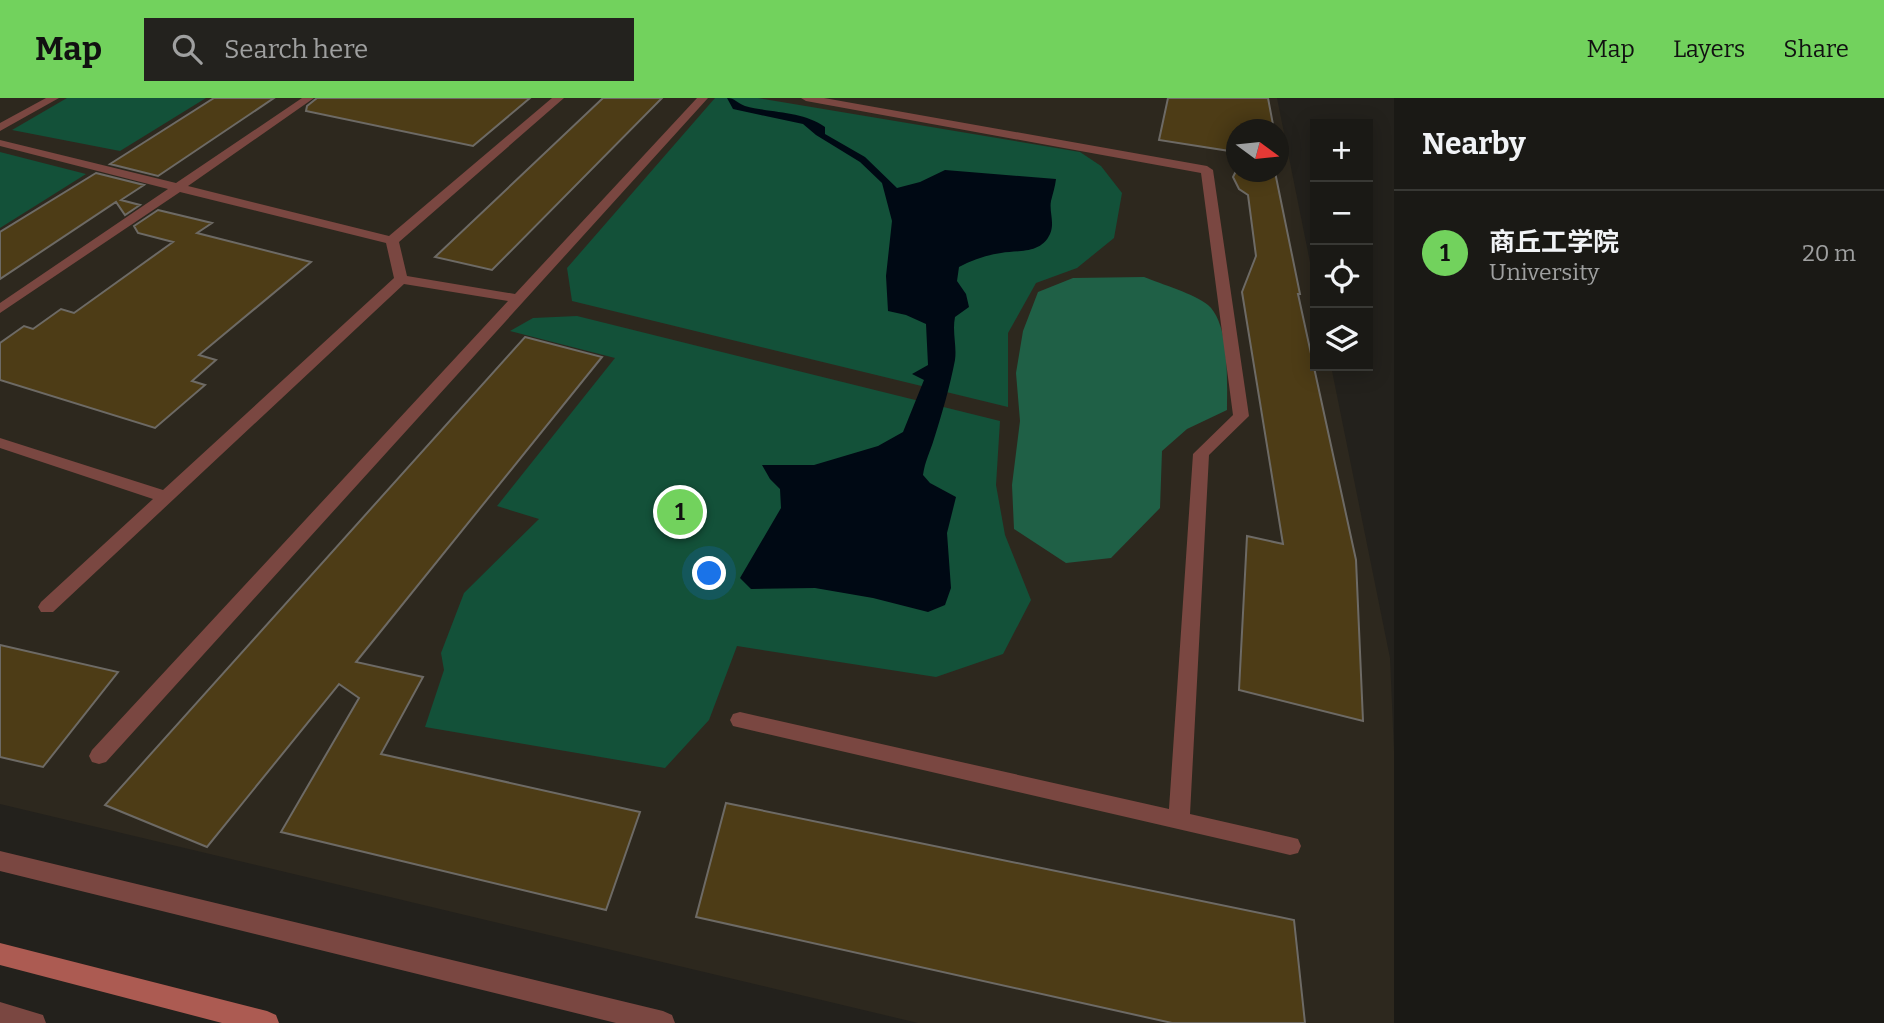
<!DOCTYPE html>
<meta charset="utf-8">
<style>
body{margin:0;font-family:Bitter,"Noto Sans SC",serif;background:#23221e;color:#f1f3f6}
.controls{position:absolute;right:21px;top:21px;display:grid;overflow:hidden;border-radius:0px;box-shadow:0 4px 18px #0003}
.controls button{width:63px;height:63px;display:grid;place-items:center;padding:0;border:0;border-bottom:2px solid #383834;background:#1a1915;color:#f1f3f6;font:35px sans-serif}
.compass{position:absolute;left:1226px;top:21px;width:63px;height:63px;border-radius:50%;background:#1a1915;box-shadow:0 4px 18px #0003;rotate:105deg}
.you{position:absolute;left:710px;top:476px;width:24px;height:24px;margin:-18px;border:5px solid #fff;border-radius:50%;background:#1a73e8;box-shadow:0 0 0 10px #1a73e833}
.badge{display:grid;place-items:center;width:46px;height:46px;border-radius:50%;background:#72d25d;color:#111;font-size:23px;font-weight:700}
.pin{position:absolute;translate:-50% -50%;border:4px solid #fff;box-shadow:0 2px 7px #0006}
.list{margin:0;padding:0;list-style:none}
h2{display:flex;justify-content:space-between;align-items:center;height:91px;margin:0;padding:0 28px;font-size:30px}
h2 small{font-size:23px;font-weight:400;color:#9fa0a0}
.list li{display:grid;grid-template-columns:46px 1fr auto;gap:21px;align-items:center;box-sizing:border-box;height:126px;padding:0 28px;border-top:2px solid #383834}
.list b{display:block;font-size:26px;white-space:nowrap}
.list p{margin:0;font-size:23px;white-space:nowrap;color:#9fa0a0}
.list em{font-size:23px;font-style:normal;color:#9fa0a0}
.icon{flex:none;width:38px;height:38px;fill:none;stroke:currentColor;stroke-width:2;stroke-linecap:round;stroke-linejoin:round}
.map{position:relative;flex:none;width:1394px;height:925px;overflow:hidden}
header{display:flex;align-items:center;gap:42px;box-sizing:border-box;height:98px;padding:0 35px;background:#72d25d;color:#111}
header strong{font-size:33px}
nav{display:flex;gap:38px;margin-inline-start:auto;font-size:24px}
.search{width:490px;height:63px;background:#23221e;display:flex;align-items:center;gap:18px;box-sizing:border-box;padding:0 24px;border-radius:0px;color:#9fa0a0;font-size:26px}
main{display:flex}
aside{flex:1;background:#1a1915}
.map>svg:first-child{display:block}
.built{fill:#2d281e;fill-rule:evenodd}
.green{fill:#135139}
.forest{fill:#1f6046}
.water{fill:#000914}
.building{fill:#4d3c16;stroke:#6d6a65;stroke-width:2}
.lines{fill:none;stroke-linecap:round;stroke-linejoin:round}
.lane{fill:#7a4741;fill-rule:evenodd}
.secondary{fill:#ac5b52;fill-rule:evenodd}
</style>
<header>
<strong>Map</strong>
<div class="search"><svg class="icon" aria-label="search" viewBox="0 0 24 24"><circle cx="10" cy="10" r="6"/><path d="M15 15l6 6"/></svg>Search here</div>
<nav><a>Map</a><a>Layers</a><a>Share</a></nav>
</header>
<main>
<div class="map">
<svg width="1394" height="925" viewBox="0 0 1394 925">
<rect width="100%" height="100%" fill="#23211c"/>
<path class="built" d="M0,0H1277L1315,189V268H1331L1390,560L1394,653V925H918L0,706ZM1237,32H1279V74H1237Z"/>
<path class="green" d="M67,0H206L120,53L12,32Z
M715,0H758L1080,54L1101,68L1122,95L1114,140L1077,170L1036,185L1008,235V309L572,203L567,170Z
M0,54L86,76L0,130Z
M577,218L1000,323L996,387L1005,437L1031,502L1003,556L936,579L737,548L709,622L665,670L425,629L444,572L441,555L464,495L539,421L497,408L615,260L510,233L533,220Z"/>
<path class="forest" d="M1144,179C1161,186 1195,196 1208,207C1230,226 1227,285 1227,312L1187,331L1162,353L1160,410L1111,460L1066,465L1014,431L1012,387L1020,323L1016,275L1023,233L1038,194L1073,180Z"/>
<path class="water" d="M727,0C735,0 737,5 745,8C771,15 803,13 825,29V36L865,59L897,90L920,84L945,72L1056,81C1055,89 1053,95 1051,103C1049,114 1055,125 1050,136C1041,156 1019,152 1001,155C986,157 972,162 959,169L957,183L966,196L969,209L955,219C952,234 957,248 955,262C950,288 942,316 934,341C930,354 925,363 923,377L930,385L956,399L947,435L951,490L945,507L928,514L873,500L815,490L751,491L740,480L781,410L780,391L770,381L762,367H814L878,348L903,334L924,282L912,276L928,267L926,226L906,217L888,213L886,178L892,123L882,85L860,64L816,37L803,26L733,11Z"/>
<path class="building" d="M214,0H274L158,78L110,66Z
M317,0H530L473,48L306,13L307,8Z
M603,0H662L492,172L435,159Z
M1168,0H1268L1274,32H1236V54L1159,42Z
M1236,73L1275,74L1300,196H1298L1356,462L1363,623L1239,592L1247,438L1283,446L1242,194L1256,158L1248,97L1239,91L1233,79Z
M96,75L144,87L121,102L140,107L125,117L116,104L0,181V134Z
M158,112L212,125L197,135L311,164L199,257L216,262L192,283L205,287L155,330L0,282V245L24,228L33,231L61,211L74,215L173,144L138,135L134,128Z
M525,239L602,259L356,564L423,579L381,656L640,714L606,812L281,734L359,600L339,586L207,749L105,707Z
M0,547L118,574L43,669L0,659Z
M726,705L1294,822L1305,925H1172L696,819Z"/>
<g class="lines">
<path class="lane" d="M46,0H59L0,33V25Z
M302,0H314L188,88L389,138L552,0H564L399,144L407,178L515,196L697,0H708L106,664L99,666L92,664L89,658L92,652L508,203L404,186L53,514H41L38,509L41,504L153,401L0,350V340L163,392L394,180L386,145L180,94L0,215V205L168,91L0,48V42L176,85Z
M801,0H824L1207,68L1213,72L1249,318L1209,357L1190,716L1290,739L1298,741L1301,748L1298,755L1290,757L733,628L730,622L733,616L740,614L1169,711L1193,356L1233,317L1201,75L806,3Z
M0,753L663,913L672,917L675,925H616L0,773Z
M0,904L43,917L46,925H0Z"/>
<path class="secondary" d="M0,845L267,913L276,917L279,925H222L0,867Z"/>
</g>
</svg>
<div class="controls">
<button>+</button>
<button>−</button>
<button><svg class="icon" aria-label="locate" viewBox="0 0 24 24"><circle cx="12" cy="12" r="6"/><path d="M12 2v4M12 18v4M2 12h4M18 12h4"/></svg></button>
<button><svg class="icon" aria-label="layers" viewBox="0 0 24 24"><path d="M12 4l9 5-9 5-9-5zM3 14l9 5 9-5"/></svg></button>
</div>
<svg class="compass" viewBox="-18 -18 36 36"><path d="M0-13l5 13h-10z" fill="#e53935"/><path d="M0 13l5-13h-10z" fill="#9fa0a0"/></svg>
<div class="you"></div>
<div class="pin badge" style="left:680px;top:414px">1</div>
</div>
<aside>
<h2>Nearby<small></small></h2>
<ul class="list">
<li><span class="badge">1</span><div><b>商丘工学院</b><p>University</p></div><em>20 m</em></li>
</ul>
</aside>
</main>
